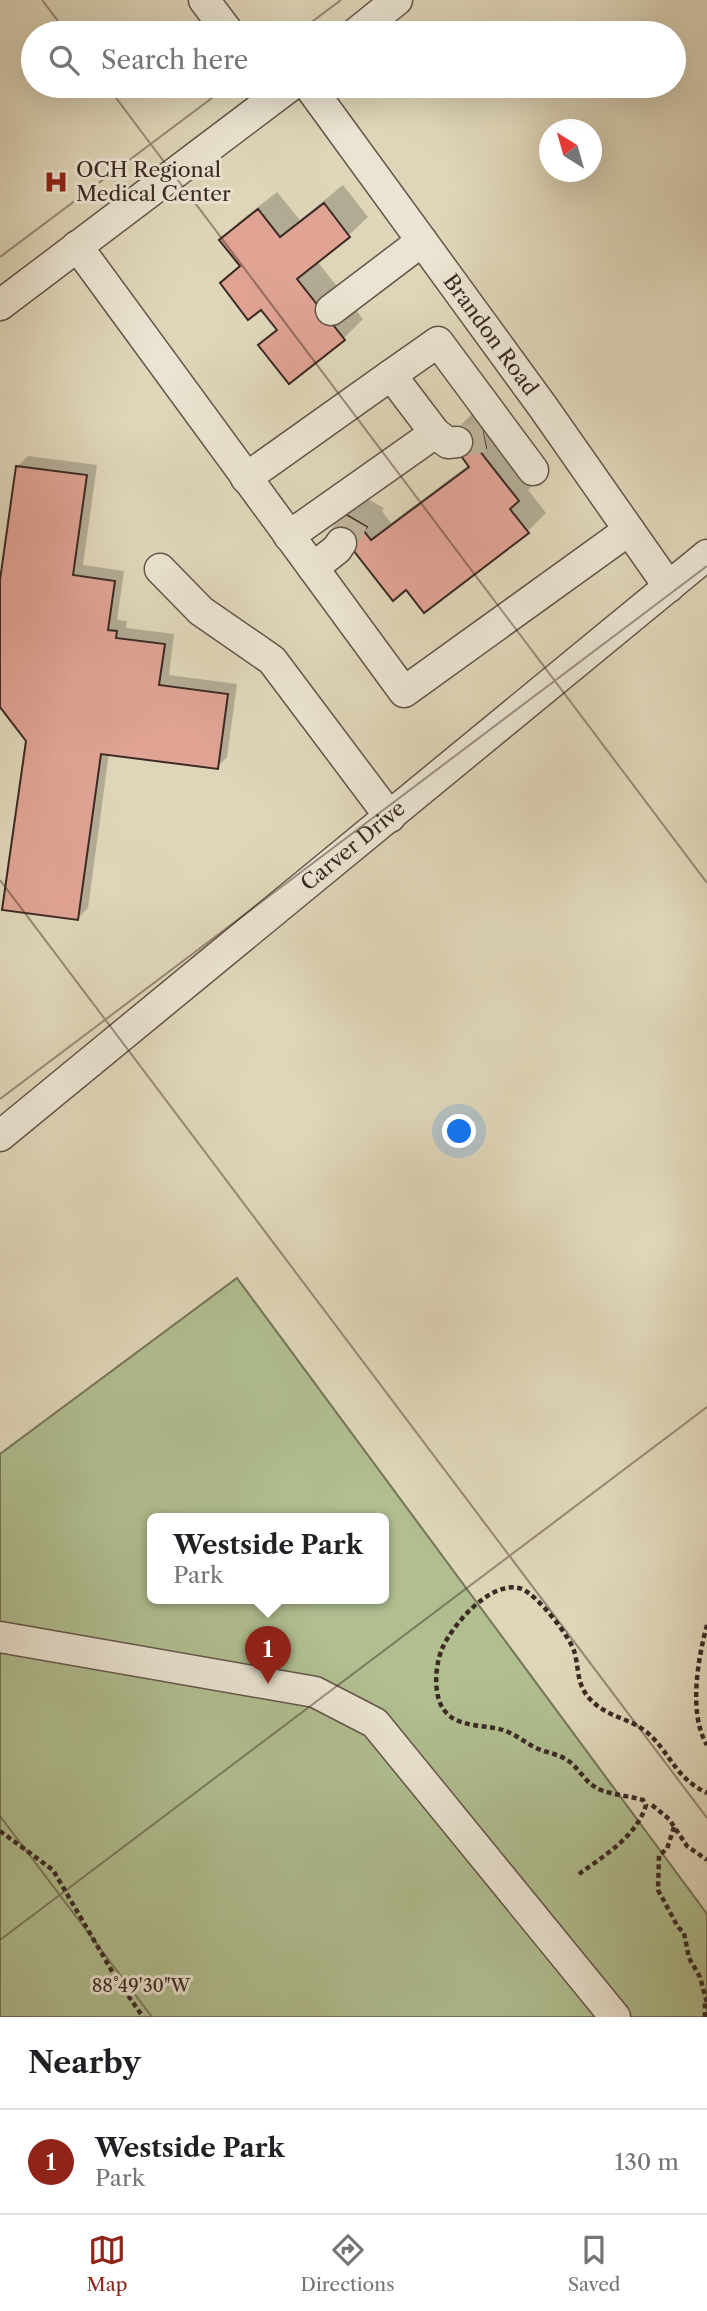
<!DOCTYPE html>
<meta charset="utf-8">
<style>
body{margin:0;font-family:"Libre Caslon Text",serif;background:#f2f2f2;color:#202124}
.compass{position:absolute;left:539px;top:119px;width:63px;height:63px;border-radius:50%;background:#fff;box-shadow:0 7px 28px #0002;rotate:323deg}
.you{position:absolute;left:460px;top:1132px;width:24px;height:24px;margin:-18px;border:5px solid #fff;border-radius:50%;background:#1a73e8;box-shadow:0 0 0 10px #1a73e833}
.badge{display:grid;place-items:center;width:46px;height:46px;border-radius:50%;background:#8f2418;color:#fff;font-size:23px;font-weight:700}
.pin{position:absolute;translate:-50% -58px;filter:drop-shadow(0 2px 4px #0008)}
.pin::after{content:'';position:absolute;top:37px;width:24px;height:21px;background:inherit;clip-path:polygon(0 0,100% 0,50% 100%)}
.popup{position:absolute;left:147px;top:1513px;width:242px;height:91px;box-sizing:border-box;display:grid;place-content:center;border-radius:10px;background:#fff;filter:drop-shadow(0 2px 5px #0005);font-size:23px;white-space:nowrap;color:#757577}
.popup b{font-size:26px;color:#202124}
.popup::after{content:'';position:absolute;left:50%;top:100%;margin-left:-14px;border:14px solid transparent;border-top-color:#fff}
.list{margin:0;padding:0;list-style:none}
h2{display:flex;justify-content:space-between;align-items:center;height:91px;margin:0;padding:0 28px;font-size:30px}
h2 small{font-size:23px;font-weight:400;color:#757577}
.list li{display:grid;grid-template-columns:46px 1fr auto;gap:21px;align-items:center;box-sizing:border-box;height:105px;padding:0 28px;border-top:2px solid #e0e0e0}
.list b{display:block;font-size:26px;white-space:nowrap}
.list p{margin:0;font-size:23px;white-space:nowrap;color:#757577}
.list em{font-size:23px;font-style:normal;color:#757577}
.icon{flex:none;width:38px;height:38px;fill:none;stroke:currentColor;stroke-width:2;stroke-linecap:round;stroke-linejoin:round}
.map{position:relative;flex:none;width:707px;height:2017px;overflow:hidden}
.search{position:absolute;background:#fff;box-shadow:0 7px 28px #0002;left:21px;right:21px;top:21px;height:77px;display:flex;align-items:center;gap:18px;box-sizing:border-box;padding:0 24px;border-radius:38px;color:#757577;font-size:26px}
.sheet{height:196px;background:#fff}
nav{display:flex;justify-content:space-around;align-items:center;box-sizing:border-box;height:98px;border-top:2px solid #e0e0e0;background:#fff;font-size:19px;color:#757577}
nav a{display:grid;justify-items:center;gap:4px}
nav .on{color:#8f2418}
.map>svg:first-child{display:block}
.green{fill:#b0be90;stroke:#76745a;stroke-width:2;fill-rule:evenodd}
.shadow{fill:#0003}
.building{fill:#e0a394;stroke:#3b2a24;stroke-width:2}
.lines{fill:none;stroke-linecap:round;stroke-linejoin:round}
.minor-tunnel{stroke:#beb49b;stroke-width:30;stroke-dasharray:30 15;stroke-linecap:butt}
.minor-casing{stroke:#645549;stroke-width:33}
.path{stroke:#3b2a24;stroke-width:4.5;stroke-dasharray:5 3.5;stroke-linecap:butt}
.minor{stroke:#eae4d2;stroke-width:30}
.ticks{fill:none;stroke:#3b2a24;stroke-width:2;stroke-opacity:0.45}
.labels{text-anchor:middle;stroke-width:6;stroke-linejoin:round;paint-order:stroke}
.poi-label{font-size:21px;fill:#3b2a24;stroke:#eae4d2;text-anchor:start}
.street-label{font-size:21px;fill:#3b2a24;stroke:#eae4d2}
.ticks-label{font-size:18px;text-anchor:middle;fill:#3b2a24;stroke:#eae4d2;stroke-width:6;stroke-linejoin:round;paint-order:stroke}
</style>
<div class="map">
<svg width="707" height="2017" viewBox="0 0 707 2017">
<rect width="100%" height="100%" fill="#dfd6b9"/>
<filter id="stains"><feTurbulence type="fractalNoise" baseFrequency=".00286" numOctaves="4"/><feColorMatrix values="0 0 0 0 .2 0 0 0 0 .09 0 0 0 0 .02 0 0 0 .5 -.17"/></filter>
<radialGradient id="worn" r=".72"><stop offset=".6" stop-color="#630" stop-opacity="0"/><stop offset="1" stop-color="#630" stop-opacity=".3"/></radialGradient>
<path class="green" d="M237,1278L707,1914V2017H0V1454ZM152,1518H384V1598H152Z"/>
<path class="shadow" d="M343,185L368,217L349,235L317,261L363,319L344,338L289,381L261,345L278,328L261,307L222,283L241,264L221,240L240,221L277,192L300,220Z
M475,411L536,481L528,490L546,513L527,532L425,611L344,514L363,496L384,508L382,511L391,523L470,464L456,430Z
M28,456L97,465L83,565L124,571L117,620L127,621L126,628L174,634L169,675L237,684L227,757L217,767L109,753L88,908L78,918L27,740L0,704V592L18,466Z"/>
<path class="building" d="M324,203L350,237L297,279L345,340L289,384L258,345L277,330L261,310L248,320L220,283L240,266L219,240L258,209L280,237Z
M481,424L486,448L479,450L519,501L510,509L529,533L424,613L406,590L393,601L353,550L330,537L343,513L367,527L364,531L371,540L469,467L459,453L454,429Z
M16,466L87,475L73,575L115,581L108,630L117,631L116,638L165,644L159,685L228,694L218,769L101,754L78,920L2,910L26,741L0,707V580Z"/>
<g class="lines">
<path class="minor-tunnel" d="M457,442L484,437
M341,543L354,520"/>
<g class="minor-casing">
<g id="minor">
<path d="M204,0L229,33"/>
<path d="M356,33L397,0"/>
<path id="s1" d="M309,86L543,407L669,587"/>
<path d="M77,246L404,692L629,530"/>
<path d="M0,305L290,86"/>
<path d="M331,310L422,241"/>
<path d="M391,375L438,342L533,470"/>
<path d="M246,478L391,375L435,433L448,443L457,442"/>
<path d="M289,536L435,433"/>
<path d="M313,568L337,549L341,543"/>
<path d="M160,569L201,611L272,660L390,817"/>
<path id="s2" d="M0,1136L707,555"/>
<path d="M0,1637L315,1692L375,1723L615,2017"/>
</g>
</g>
<path class="path" d="M707,1625C698,1658 688,1714 707,1745
M652,1805L669,1819L687,1846L707,1860
M674,1827L667,1849L659,1855L658,1890L678,1927L684,1933L689,1958L700,1977L707,2003
M0,1831L53,1870L116,1978L143,2017
M579,1874C604,1856 637,1836 646,1805L643,1800C629,1796 614,1795 601,1790C587,1785 581,1771 570,1762C560,1754 547,1753 536,1748C526,1743 518,1736 508,1732C488,1723 459,1730 444,1710C433,1696 435,1665 442,1649C452,1625 492,1578 522,1589C537,1595 571,1637 575,1654C579,1671 577,1684 589,1698C606,1717 626,1717 644,1730C670,1750 673,1777 707,1793
M705,2017V2002"/>
<use href="#minor" class="minor"/>
</g>
<path class="ticks" d="M42,0L67,33M297,33L341,0M107,86L707,883M0,257L228,86M0,880L707,1818M0,1099L707,566M0,1816L152,2017M0,1940L707,1407"/>
<defs>
<g id="hospital-bare" transform="scale(1.89)"><path d="M-5-5h3v3.5h4V-5h3V5h-3V1.5h-4V5h-3Z" fill="#8f2418" stroke="#eae4d2" stroke-width="2.5" paint-order="stroke"/></g>
</defs>
<g fill-rule="evenodd">
<use href="#hospital-bare" x="56" y="182"/>
</g>
<g class="labels">
<g class="poi-label">
<text x="76" y="177">OCH Regional<tspan x="76" dy="24">Medical Center</tspan></text>
</g>
<g class="street-label">
<text dy="7" stroke="none"><textPath href="#s1" startOffset="308">Brandon Road</textPath></text>
<text dy="7" stroke="none"><textPath href="#s2" startOffset="457">Carver Drive</textPath></text>
</g>
</g>
<g class="ticks-label">
<text x="141" y="1992">88°49'30"W</text>
</g>
<rect width="100%" height="100%" filter="url(#stains)"/>
<rect width="100%" height="100%" fill="url(#worn)"/>
</svg>
<svg class="compass" viewBox="-18 -18 36 36"><path d="M0-13l5 13h-10z" fill="#e53935"/><path d="M0 13l5-13h-10z" fill="#757577"/></svg>
<div class="you"></div>
<div class="pin badge" style="left:268px;top:1684px">1</div>
<div class="popup"><b>Westside Park</b>Park</div>
<div class="search"><svg class="icon" aria-label="search" viewBox="0 0 24 24"><circle cx="10" cy="10" r="6"/><path d="M15 15l6 6"/></svg>Search here</div>
</div>
<section class="sheet">
<h2>Nearby<small></small></h2>
<ul class="list">
<li><span class="badge">1</span><div><b>Westside Park</b><p>Park</p></div><em>130 m</em></li>
</ul>
</section>
<nav>
<a class="on"><svg class="icon" aria-label="map" viewBox="0 0 24 24"><path d="M3 6l6-2 6 2 6-2v14l-6 2-6-2-6 2zM9 4v14M15 6v14"/></svg>Map</a>
<a><svg class="icon" aria-label="directions" viewBox="0 0 24 24"><path d="M12 3l9 9-9 9-9-9zM9 14v-3h6M13 9l2 2-2 2"/></svg>Directions</a>
<a><svg class="icon" aria-label="saved" viewBox="0 0 24 24"><path d="M7 4h10v16l-5-4-5 4z"/></svg>Saved</a>
</nav>
